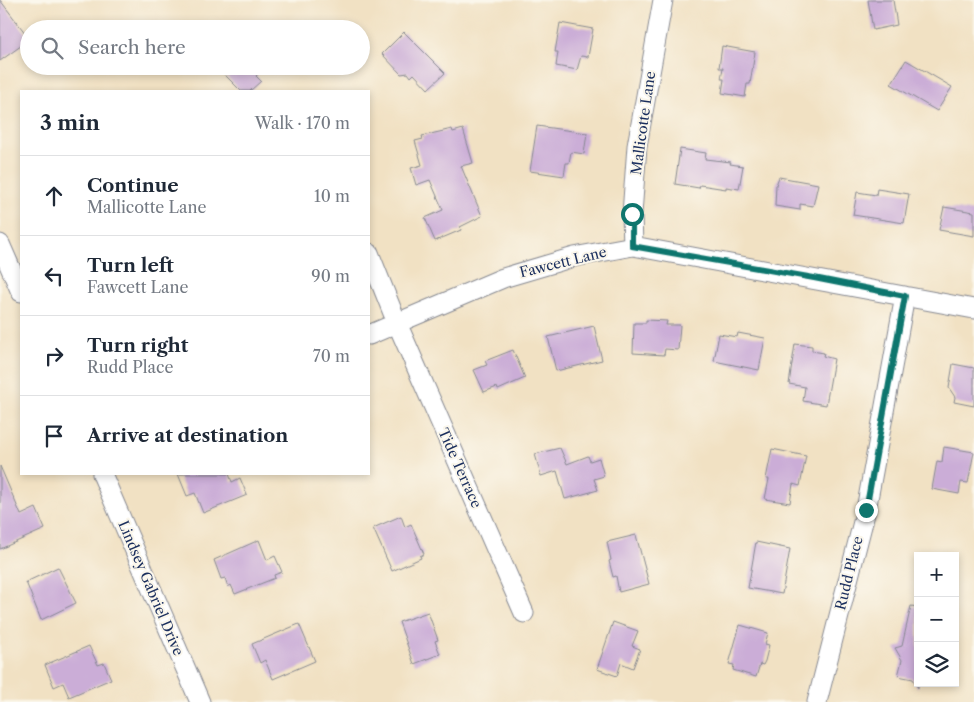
<!DOCTYPE html>
<meta charset="utf-8">
<style>
body{margin:0;font-family:"Libre Caslon Text",serif;background:#f2f2f3;color:#1f2937}
.controls{position:absolute;right:15px;bottom:15px;display:grid;overflow:hidden;border-radius:0px;box-shadow:0 2px 8px #0003}
.controls button{width:45px;height:45px;display:grid;place-items:center;padding:0;border:0;border-bottom:1px solid #e0e1e3;background:#fff;color:#1f2937;font:25px sans-serif}
.stop{position:absolute;width:15px;height:15px;margin:-11px;border:4px solid #0f766e;border-radius:50%;background:#fff}
.stop.end{background:#0f766e;border-color:#fff;box-shadow:0 1px 5px #0008}
.list{margin:0;padding:0;list-style:none}
h2{display:flex;justify-content:space-between;align-items:center;height:65px;margin:0;padding:0 20px;font-size:21px}
h2 small{font-size:16px;font-weight:400;color:#747a83}
.list li{display:grid;grid-template-columns:32px 1fr auto;gap:15px;align-items:center;box-sizing:border-box;height:80px;padding:0 20px;border-top:1px solid #e0e1e3}
.list b{display:block;font-size:19px;white-space:nowrap}
.list p{margin:0;font-size:16px;white-space:nowrap;color:#747a83}
.list em{font-size:16px;font-style:normal;color:#747a83}
.icon{flex:none;width:28px;height:28px;fill:none;stroke:currentColor;stroke-width:2;stroke-linecap:round;stroke-linejoin:round}
.map{position:relative;flex:none;width:974px;height:702px;overflow:hidden}
.search{position:absolute;background:#fff;box-shadow:0 2px 8px #0003;left:20px;top:20px;width:350px;height:55px;display:flex;align-items:center;gap:12px;box-sizing:border-box;padding:0 18px;border-radius:28px;color:#747a83;font-size:19px}
.panel{position:absolute;background:#fff;box-shadow:0 2px 8px #0003;left:20px;top:90px;width:350px;height:385px;border-radius:0px}
.map>svg:first-child{display:block}
.building{fill:#cbadd7}
.lines{fill:none;stroke-linecap:round;stroke-linejoin:round}
.street-casing{stroke:#868890;stroke-width:21}
.street{stroke:#fff;stroke-width:19}
.route{stroke:#0f766e;stroke-width:6}
.labels{text-anchor:middle;stroke-width:4;stroke-linejoin:round;paint-order:stroke}
.street-label{font-size:14px;fill:#1b2f5e;stroke:#fbf7ec}
</style>
<div class="map">
<svg width="974" height="702" viewBox="0 0 974 702">
<rect width="100%" height="100%" fill="#fbf7ec"/>
<filter id="ink" filterUnits="userSpaceOnUse"><feTurbulence type="fractalNoise" baseFrequency=".02" numOctaves="2"/><feDisplacementMap in="SourceGraphic" scale="10" xChannelSelector="R" yChannelSelector="G"/><feConvolveMatrix kernelMatrix="1 2 1 2 8 2 1 2 1" color-interpolation-filters="sRGB"/></filter>
<filter id="wash" filterUnits="userSpaceOnUse"><feTurbulence type="fractalNoise" baseFrequency=".0096" numOctaves="4" result="noise"/><feDisplacementMap in="SourceGraphic" scale="20" xChannelSelector="R" yChannelSelector="G"/><feGaussianBlur stdDeviation="1.12" result="paint"/><feColorMatrix in="noise" values="0 0 0 0 0 0 0 0 0 0 0 0 0 0 0 0 0 1.4 0 .05"/><feComposite in="paint" operator="in"/></filter>
<g filter="url(#wash)">
<rect width="100%" height="100%" fill="#f1e1c3"/>
<g id="blocks">
<path class="building" d="M0,0L29,38V40L0,61Z
M868,0H893L897,25L873,30Z
M560,23L593,29L588,57L581,56L577,70L556,66L558,52H555Z
M404,32L445,73L428,89L414,74L411,77L408,73L401,74L382,54Z
M722,46L755,52L750,84H747L745,97L722,93L724,79H721L723,68H719Z
M906,60L952,87L937,111L891,84Z
M216,66H266L256,76L261,81L250,91H241Z
M537,126L587,133L584,154L571,152L569,163H566L564,176L530,171Z
M452,129L453,132L463,129L473,163L461,166L482,216L460,227L461,230L435,241L425,218L443,210L430,180L416,185L411,168L422,165L415,141L423,139L422,136Z
M680,149L706,153L705,159L731,162L730,164L743,166L739,189L726,187V189L700,185L699,188L675,184Z
M779,177L818,184L813,206L800,204V210L775,206L776,185Z
M877,189L909,194L904,223L853,215L857,192L876,195Z
M944,207L974,212V236L939,230Z
M646,320L667,321L666,325H680L678,350L665,349L664,355L633,353L634,323H646Z
M594,326L602,360L556,371L548,337Z
M738,333L765,338L759,370L714,361L719,334L737,337Z
M795,344L812,346V351L824,353L823,356L834,359L826,405L803,401L805,387L789,384Z
M513,350L525,378L498,390L497,387L484,392L474,370L487,365L485,361Z
M953,364L974,368V406L954,402L955,397L949,388Z
M944,447L974,452L968,483L961,482L959,494L932,489L937,461L942,462Z
M560,448L567,464L588,456L590,461L599,458L604,476L594,479L598,490L565,499L557,471L541,476L535,454Z
M772,449L806,456L800,486L793,484L790,503L765,499L769,479H766Z
M0,466L21,515L36,508L45,529L0,549Z
M178,474H229L232,482L240,478L247,495L203,513L195,493L187,496Z
M401,516L405,527L411,524L424,554L420,556L421,558L392,571L373,528Z
M636,535L649,584L619,592L616,576L613,577L609,561L611,560L607,542Z
M259,540L267,560L275,556L282,572L274,575L275,578L235,594L231,585L228,587L225,578L221,579L214,560Z
M756,542L790,549L782,594L748,588Z
M58,567L76,603L41,620L26,582Z
M911,606L918,607V688L913,679L898,676L902,660L895,648L902,646Z
M428,612L438,640L435,641L440,654L414,664L399,622Z
M613,622L638,631L632,646L640,649L633,668L621,663L617,676L597,669Z
M299,624L315,661L273,679L265,660L260,663L252,644Z
M740,625L768,633L765,644L769,645L765,661L763,665L760,664L756,677L733,670L734,665L729,664Z
M89,646L98,665L104,663L111,679L69,697L63,683L54,687L45,665Z"/>
</g>
</g>
<g filter="url(#ink)">
<use href="#blocks" fill-opacity="0" stroke="#868890" stroke-width="1"/>
<g class="lines">
<g class="street-casing">
<path id="street" d="M0,244L21,292
M633,246L632,214L637,146L663,0
M369,253L397,323L524,613
M369,335L503,278L574,257L633,246L974,309
M102,474L200,702
M817,702L866,510L905,296"/>
</g>
<use href="#street" class="street"/>
</g>
</g>
<g class="lines" filter="url(#ink)">
<path class="route" d="M632,214V246L814,278L905,296L866,510"/>
</g>
<g class="labels">
<g class="street-label">
<text transform="translate(643 123) rotate(-82)" y="5">Mallicotte Lane</text>
<text transform="translate(563 262) rotate(-14)" y="5">Fawcett Lane</text>
<text transform="translate(460 468) rotate(66)" y="5">Tide Terrace</text>
<text transform="translate(849 573) rotate(-76)" y="5">Rudd Place</text>
<text transform="translate(151 588) rotate(67)" y="5">Lindsey Gabriel Drive</text>
</g>
</g>
</svg>
<div class="controls">
<button>+</button>
<button>−</button>
<button><svg class="icon" aria-label="layers" viewBox="0 0 24 24"><path d="M12 4l9 5-9 5-9-5zM3 14l9 5 9-5"/></svg></button>
</div>
<div class="stop" style="left:632px;top:214px"></div>
<div class="stop end" style="left:866px;top:510px"></div>
<div class="search"><svg class="icon" aria-label="search" viewBox="0 0 24 24"><circle cx="10" cy="10" r="6"/><path d="M15 15l6 6"/></svg>Search here</div>
<section class="panel">
<h2>3 min<small>Walk · 170 m</small></h2>
<ul class="list">
<li><svg class="icon" aria-label="ahead" viewBox="0 0 24 24"><path d="M12 20V5M6 11l6-6 6 6"/></svg><div><b>Continue</b><p>Mallicotte Lane</p></div><em>10 m</em></li>
<li><svg class="icon" aria-label="left" viewBox="0 0 24 24"><path d="M17 20v-9H6M10 6l-5 5 5 5"/></svg><div><b>Turn left</b><p>Fawcett Lane</p></div><em>90 m</em></li>
<li><svg class="icon" aria-label="right" viewBox="0 0 24 24"><path d="M7 20v-9h11M14 6l5 5-5 5"/></svg><div><b>Turn right</b><p>Rudd Place</p></div><em>70 m</em></li>
<li><svg class="icon" aria-label="arrive" viewBox="0 0 24 24"><path d="M6 21V4h12l-3 4 3 4H6"/></svg><div><b>Arrive at destination</b></div></li>
</ul>
</section>
</div>
